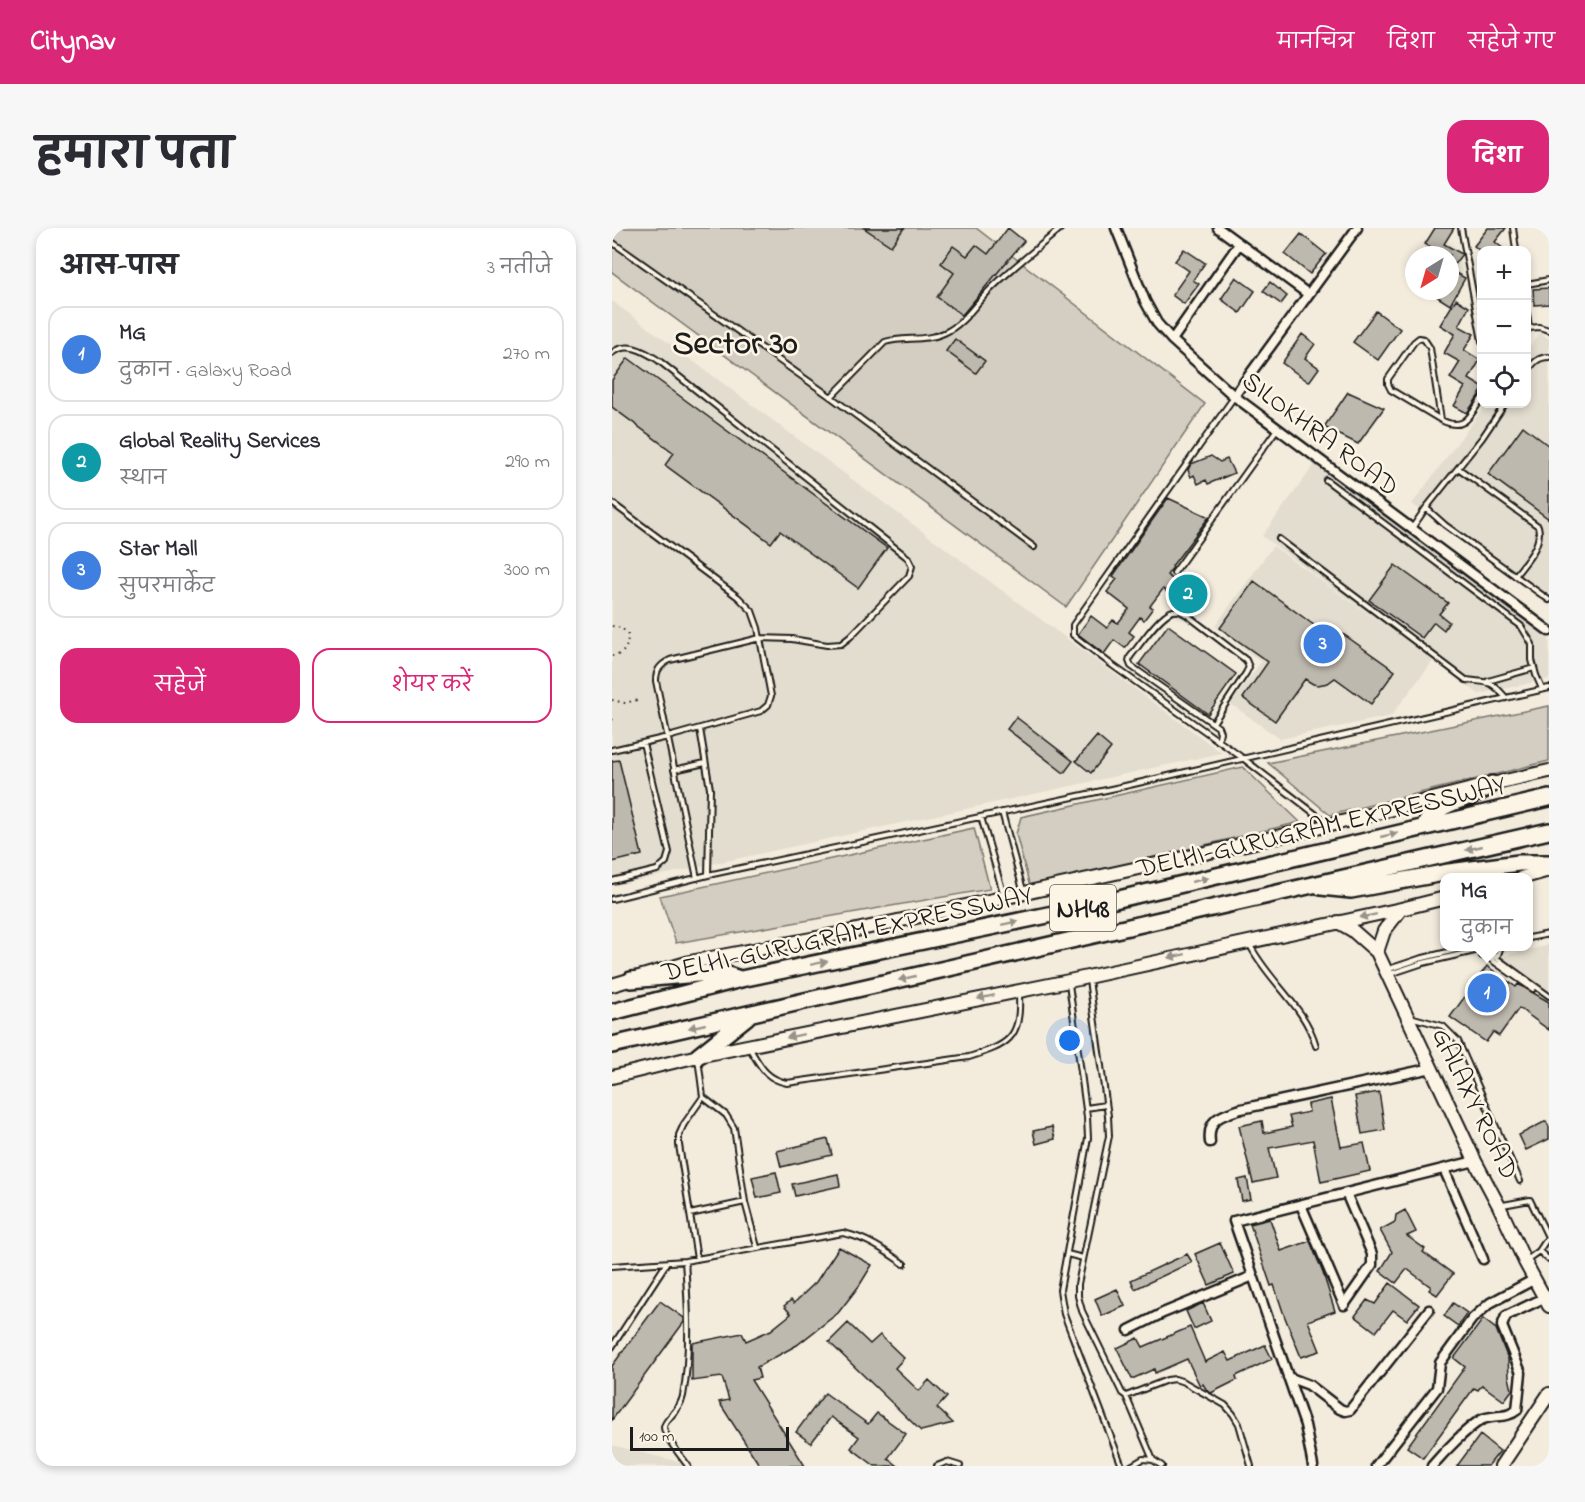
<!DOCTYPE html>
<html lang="hi">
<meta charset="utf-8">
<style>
body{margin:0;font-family:"Indie Flower","Playpen Sans Deva",sans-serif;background:#f7f7f7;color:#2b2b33}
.controls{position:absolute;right:18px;top:18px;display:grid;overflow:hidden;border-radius:12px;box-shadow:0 3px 9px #0003}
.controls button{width:54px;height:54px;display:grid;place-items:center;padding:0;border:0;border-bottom:2px solid #e1e1e2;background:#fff;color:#2b2b33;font:30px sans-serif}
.compass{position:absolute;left:793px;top:18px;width:54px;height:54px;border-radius:50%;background:#fff;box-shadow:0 3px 9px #0003;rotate:217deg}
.scale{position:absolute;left:18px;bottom:15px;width:159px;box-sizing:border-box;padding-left:6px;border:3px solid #1c1c1c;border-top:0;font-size:16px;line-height:21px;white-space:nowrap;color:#1c1c1c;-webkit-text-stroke:4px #fcf5e5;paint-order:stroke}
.you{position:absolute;left:458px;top:813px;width:21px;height:21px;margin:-15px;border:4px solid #fff;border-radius:50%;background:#1a73e8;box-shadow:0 0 0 9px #1a73e833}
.badge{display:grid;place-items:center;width:39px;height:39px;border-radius:50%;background:#db2777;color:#fff;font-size:20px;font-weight:700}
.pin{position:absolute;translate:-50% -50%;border:3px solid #fff;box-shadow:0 2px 6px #0006}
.popup{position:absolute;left:828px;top:645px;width:93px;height:78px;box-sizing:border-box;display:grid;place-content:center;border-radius:12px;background:#fff;filter:drop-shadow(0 2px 4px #0005);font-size:20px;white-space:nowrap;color:#7c7c81}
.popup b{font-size:22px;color:#2b2b33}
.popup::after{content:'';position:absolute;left:50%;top:100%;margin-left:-12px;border:12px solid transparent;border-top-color:#fff}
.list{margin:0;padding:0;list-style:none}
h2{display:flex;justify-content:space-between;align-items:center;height:78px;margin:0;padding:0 24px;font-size:26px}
h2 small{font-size:20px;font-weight:400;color:#7c7c81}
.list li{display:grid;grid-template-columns:39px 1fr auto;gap:18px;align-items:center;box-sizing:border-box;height:96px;margin:0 12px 12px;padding:0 12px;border:2px solid #e1e1e2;border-radius:18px}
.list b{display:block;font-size:22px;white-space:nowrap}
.list p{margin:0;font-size:20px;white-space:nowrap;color:#7c7c81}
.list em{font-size:20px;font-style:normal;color:#7c7c81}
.actions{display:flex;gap:12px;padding:18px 24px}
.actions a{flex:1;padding:14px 0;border:2px solid #db2777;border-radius:18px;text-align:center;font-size:21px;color:#db2777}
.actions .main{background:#db2777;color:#fff}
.icon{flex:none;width:33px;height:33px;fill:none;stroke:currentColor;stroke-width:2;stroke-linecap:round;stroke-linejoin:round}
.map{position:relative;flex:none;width:937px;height:1238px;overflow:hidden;border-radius:18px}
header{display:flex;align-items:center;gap:36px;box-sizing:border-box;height:84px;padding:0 30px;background:#db2777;color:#fff}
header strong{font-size:28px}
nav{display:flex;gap:33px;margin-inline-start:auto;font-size:21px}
.intro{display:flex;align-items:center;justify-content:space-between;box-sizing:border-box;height:144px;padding:0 36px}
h1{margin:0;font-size:42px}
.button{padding:15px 27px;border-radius:18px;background:#db2777;color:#fff;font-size:21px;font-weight:700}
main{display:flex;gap:36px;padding:0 36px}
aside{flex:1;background:#fff;border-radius:18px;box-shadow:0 3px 9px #0003}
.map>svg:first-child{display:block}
.built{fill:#e3ddcf}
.green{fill:#d3cec1;stroke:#78756e;stroke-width:1.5}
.building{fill:#beb9ae;stroke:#1c1c1c;stroke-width:1.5}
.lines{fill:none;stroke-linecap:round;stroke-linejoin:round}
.lane-casing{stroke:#1c1c1c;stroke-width:8}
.street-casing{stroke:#1c1c1c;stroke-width:13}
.secondary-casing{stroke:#1c1c1c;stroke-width:16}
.highway-casing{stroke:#1c1c1c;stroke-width:20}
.path{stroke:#1c1c1c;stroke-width:2;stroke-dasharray:1.5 4.5;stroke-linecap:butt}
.lane{stroke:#fcf5e5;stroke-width:4}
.street{stroke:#fcf5e5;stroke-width:8}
.secondary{stroke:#fcf5e5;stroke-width:12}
.highway{stroke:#fcf5e5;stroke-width:15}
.oneway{fill:#97938b}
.labels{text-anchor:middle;stroke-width:5;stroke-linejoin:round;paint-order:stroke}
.shield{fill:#fcf5e5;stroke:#5f5d58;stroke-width:1.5}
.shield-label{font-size:26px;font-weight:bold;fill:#1c1c1c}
.street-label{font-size:27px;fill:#1c1c1c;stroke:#fcf5e5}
.district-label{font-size:33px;font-weight:bold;fill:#1c1c1c;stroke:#fcf5e5}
</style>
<header>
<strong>Citynav</strong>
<nav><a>मानचित्र</a><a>दिशा</a><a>सहेजे गए</a></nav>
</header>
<div class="intro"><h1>हमारा पता</h1><a class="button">दिशा</a></div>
<main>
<aside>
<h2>आस-पास<small>3 नतीजे</small></h2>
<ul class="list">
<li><span class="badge" style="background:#3f7fe0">1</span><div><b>MG</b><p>दुकान · Galaxy Road</p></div><em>270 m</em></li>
<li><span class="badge" style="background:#0f9aa8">2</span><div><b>Global Reality Services</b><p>स्थान</p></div><em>290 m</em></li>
<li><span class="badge" style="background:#3f7fe0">3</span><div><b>Star Mall</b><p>सुपरमार्केट</p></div><em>300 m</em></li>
</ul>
<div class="actions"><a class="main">सहेजें</a><a>शेयर करें</a></div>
</aside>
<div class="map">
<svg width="937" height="1238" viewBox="0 0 937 1238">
<rect width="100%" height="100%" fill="#f3ecdd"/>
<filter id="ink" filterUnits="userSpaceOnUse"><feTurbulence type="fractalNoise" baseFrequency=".0167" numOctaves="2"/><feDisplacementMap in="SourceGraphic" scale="12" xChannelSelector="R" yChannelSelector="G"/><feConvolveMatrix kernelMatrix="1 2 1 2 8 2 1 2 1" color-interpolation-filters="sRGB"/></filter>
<g filter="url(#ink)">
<path class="built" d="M0,73L454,410L610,525L0,658Z
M928,104L937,111V376L800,276L874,176H915V122Z
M703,236L937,411V451L867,466L821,433L779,488L668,511L619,476L649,434L603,398L661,318L789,410L650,308Z
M937,717V765L887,729Z
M0,1217L83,1238H0Z"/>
<path class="green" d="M0,0H364L593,176L454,379L0,44Z
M937,478V533L718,587L656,535Z
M631,539L688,594L418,659L404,606L409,589Z
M362,600L378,661L64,715L48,668Z"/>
<path class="building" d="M252,0H292L279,18Z
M396,0L412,13L350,87L325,69L342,45L329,35L341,18L355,28L364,17L376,26Z
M823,0H842L832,16L850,26L838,42L853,50L838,77L824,68L827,63H838V27H831L813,16Z
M876,0H894L883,14L893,22H867L862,18Z
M689,6L714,26L698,46L673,26Z
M572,21L593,35L581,52L587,56L572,76L560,67L577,43L563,33Z
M624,49L643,63L628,85L609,71Z
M658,54L675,68L669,76L651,63Z
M937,60V76L922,77L921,61Z
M844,71L857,79L847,98L862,106L852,122L868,132L857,151L870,159V163L855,185L842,178L853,159L838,150L848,134L832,125L843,106L828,97Z
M764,83L788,101L766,132L741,114Z
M690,106L703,116L693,130L707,140L697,154L670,135Z
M343,111L373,133L364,145L334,123Z
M16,130L275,320L246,360L168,303L159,315L53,237L62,225L0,179V152Z
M736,164L772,180L746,216L712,199Z
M911,198L937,218V291L876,246Z
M599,228L608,234L615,231L622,245L596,256L594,252L586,256L582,247L579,249L576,242L579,236Z
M556,270L597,289L560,338L561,339L555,347L577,363L582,356L592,364L579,382L551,361L538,378L541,380L532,392L528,389L517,404L522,408L513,420L502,412L492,426L466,406L479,388L495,400L501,392L506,395L517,381L495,364L505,351L501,348Z
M783,337L836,375L827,386L837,394L832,402L822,394L810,410L757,372Z
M642,353L725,414L731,406L783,443L759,476L723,450L716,455L706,457L701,456L693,451L663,493L631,470L656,434L608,400Z
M556,397L624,446L596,486L527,436Z
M404,489L461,533L452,545L395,501Z
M485,508L499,520L479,545L464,533Z
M7,532L30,627L0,634V533Z
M875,738L904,759L906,756L937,774V802L907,780L887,808L881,804L874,814L838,789Z
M767,864L773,902L750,906L743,868Z
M719,871L729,919L752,915L758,943L709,954L701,912L657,920L664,950L641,955L627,898L650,893L652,905L680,899L677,888L697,884L696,876Z
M934,893L937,899V911L914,922L907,907Z
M440,899L443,911L424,916L421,903Z
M216,911L220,927L169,939L165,923Z
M164,944L169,965L145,970L140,949Z
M226,946L228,958L183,968L180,956Z
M635,950L639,971L630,973L626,952Z
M793,982L804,1004L795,1008L813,1021L811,1024L841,1046L825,1067L817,1062L819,1059L795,1041L784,1055L768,1043L780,1024L768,1002L783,994L784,987Z
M658,991L669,1023L698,1013L711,1045L723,1083L696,1093L708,1123L689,1129L672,1087L662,1057L659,1058L638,996Z
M608,1015L622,1046L597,1057L583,1026Z
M227,1019L260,1037L247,1058L226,1085L185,1117L145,1139L148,1150L139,1152L193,1238H148L107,1174L117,1172L110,1149L80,1153V1115L130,1105L134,1113L159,1102L179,1086L172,1078L179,1072L182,1075L204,1054Z
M575,1026L580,1034L523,1061L519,1052Z
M778,1055L807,1077L795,1092L781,1082L764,1104L743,1088L755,1072L763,1076Z
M505,1061L513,1078L490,1088L483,1071Z
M48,1073L72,1090V1094L0,1192V1138Z
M591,1075L599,1093L582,1101L574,1083Z
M841,1075L855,1085L846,1098L832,1088Z
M871,1091L884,1101L896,1131L897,1149L900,1162L892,1173L870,1157L866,1162L862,1160L811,1230L795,1219L853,1139L842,1130Z
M236,1095L258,1116L268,1107L292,1130L283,1140L307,1163L317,1152L335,1169L325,1180L341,1195L309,1203L217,1114Z
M578,1099L593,1134L613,1124L618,1133L653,1117L660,1131L624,1148L625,1152L599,1165L594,1161L591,1156L588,1158L575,1131L543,1145L542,1141L520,1151L505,1120L526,1110L531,1119Z
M213,1165L256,1196L265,1185L294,1206L276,1230L286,1238H263L239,1220L247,1209L219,1189L199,1215L184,1204Z
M868,1207L888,1223L876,1238H845Z"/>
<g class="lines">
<g class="lane-casing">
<path id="lane" d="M849,0L870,113
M901,0L904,22
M0,14L219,169L422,319
M915,56L937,52
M915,85L917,99
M915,103L917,100L927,99L937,102
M0,125C15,113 32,123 46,132L296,330L300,338L297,348L238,409L229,416L215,417L180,411L148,410L58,432C48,437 44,442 44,453L85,650
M915,144C921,135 926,129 937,129
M219,169L273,114C292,108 312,114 332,105C350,97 359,82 372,68C395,43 424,22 449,0
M622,169L461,397V407L500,437L632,531L715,595
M893,176L870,210L814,280L833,297L937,372
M829,192L779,162L776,156V151L802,114L807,110L812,111L818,120L829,192C853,204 858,188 870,170
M846,240L926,298C931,317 914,333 903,348
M714,252L909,398L920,416V432L924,447L930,461
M0,275L126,369L140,383L146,400L159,468L156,477L149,483L56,509L0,522
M800,300L814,280
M667,311L854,452C878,455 878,451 894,470
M562,345L665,201
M876,453L922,440
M601,495L634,445L637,439L634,432L575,387C570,384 567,382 561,383C548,386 527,418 518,429L517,433L519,438L606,499L608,504L606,513
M88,501L98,561L96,647
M62,542L93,535
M390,584L411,662
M369,589L392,668
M0,653L45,642L54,634L57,624L31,515
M0,671L96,647L513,558L937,460
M917,710L937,706
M638,717C656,753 693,778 704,818
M866,718L870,728L877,730L886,727L889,718
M883,729L937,768
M877,730L921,761
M777,741L807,731L860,718
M778,746L811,735L867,722
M477,752L496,888L497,908L466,1056V1068L470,1083L510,1165L514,1168L541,1232
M457,756L475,889L476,910L448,1062L452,1086L510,1238
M798,789L831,798L846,813L908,953
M138,821C149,839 154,851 175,855L357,829C396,817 409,811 407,767
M86,830L91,869L72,896L67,907V917L78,986L133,974
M91,869L114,887L122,900L133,974L145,1019
M474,880L494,877
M891,977L918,972L936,1009
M78,986L85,1031
M927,1023L937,1032
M455,1026L471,1030
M916,1031L927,1023L937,1008
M73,1033C76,1076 79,1125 71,1168C68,1183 52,1192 52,1199C52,1209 70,1229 76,1238
M0,1038L73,1033L231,1005C255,1010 272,1022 292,1036
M0,1119L54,1036
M514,1168L555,1152L563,1151L572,1154L613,1177L621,1186L627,1196L639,1238
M325,1238L335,1234L348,1238
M519,1238L531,1231L541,1232L550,1238"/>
</g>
<g class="street-casing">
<path id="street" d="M504,0L533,73L545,95L560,112L622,168L937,403
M606,0L696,66
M560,112L627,16
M622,168L745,0
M598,914C595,890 610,887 629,881L820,840
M832,941L871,1031
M689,977L732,1077
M732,1077L760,1037V1026L734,965
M517,1102L551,1085L641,1048
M676,1149L697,1157L728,1181L733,1183L738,1182L817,1082
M701,1238L693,1197L622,993L863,933
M764,1238L825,1160L828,1135L860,1091L878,1075L923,1051
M820,1238C831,1225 855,1200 869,1192C881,1186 895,1191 905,1182L909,1145L890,1098L894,1088L932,1070"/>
</g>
<g class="secondary-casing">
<path id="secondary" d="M909,650L937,642
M726,694L740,702L765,724L863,933L887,978L913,1034L937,1078
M765,724L772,703L789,681
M0,757L78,734L231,705L549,635L718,597L880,556L937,543
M0,849L86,828L457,753L789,681L833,670
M889,1238L937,1166"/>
</g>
<g class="highway-casing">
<path id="highway" d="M812,599C824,571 860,574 880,556
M709,659L739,662L837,644L907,635H937
M19,752L107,744L128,751
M0,784L129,751L460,682L937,570
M0,817L937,603
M86,828L135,789"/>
</g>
<path class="path" d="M0,398L10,400L16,407C16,418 13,427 0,428
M0,472L13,475L25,472
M0,491L2,494"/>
<use href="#lane" class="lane"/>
<use href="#street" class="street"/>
<use href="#secondary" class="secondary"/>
<use href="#highway" class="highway"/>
</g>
<defs><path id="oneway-solid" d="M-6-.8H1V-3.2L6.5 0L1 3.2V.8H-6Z" transform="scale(1.5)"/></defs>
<g class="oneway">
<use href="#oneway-solid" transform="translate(777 607) rotate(-13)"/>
<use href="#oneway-solid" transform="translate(862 620) rotate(167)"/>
<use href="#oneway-solid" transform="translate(588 652) rotate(-13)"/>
<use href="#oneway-solid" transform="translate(756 688) rotate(168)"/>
<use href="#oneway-solid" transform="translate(398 695) rotate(-12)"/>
<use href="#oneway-solid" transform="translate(565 728) rotate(168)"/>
<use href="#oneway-solid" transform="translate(207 735) rotate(-12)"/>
<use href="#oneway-solid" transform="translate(295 750) rotate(167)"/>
<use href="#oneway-solid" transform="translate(374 769) rotate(168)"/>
<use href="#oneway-solid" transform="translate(85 798) rotate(167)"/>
<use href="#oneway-solid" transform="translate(183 808) rotate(168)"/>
</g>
</g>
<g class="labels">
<rect class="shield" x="438" y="657" width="66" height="46" rx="4.5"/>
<g class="shield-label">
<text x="471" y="689">NH48</text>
</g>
<g class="street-label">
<text transform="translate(709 205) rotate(37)" y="9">SILOKHRA ROAD</text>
<text transform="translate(709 598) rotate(-13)" y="9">DELHI-GURUGRAM EXPRESSWAY</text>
<text transform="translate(235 705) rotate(-12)" y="9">DELHI-GURUGRAM EXPRESSWAY</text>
<text transform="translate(864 875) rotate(64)" y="9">GALAXY ROAD</text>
</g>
<g class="district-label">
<text x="123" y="125">Sector 30</text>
</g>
</g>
</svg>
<div class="controls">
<button>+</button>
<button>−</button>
<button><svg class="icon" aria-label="locate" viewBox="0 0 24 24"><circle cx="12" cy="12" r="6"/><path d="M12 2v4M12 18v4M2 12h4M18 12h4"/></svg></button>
</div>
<svg class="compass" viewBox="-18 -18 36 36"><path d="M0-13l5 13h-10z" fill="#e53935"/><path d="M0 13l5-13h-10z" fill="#7c7c81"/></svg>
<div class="scale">100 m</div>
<div class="you"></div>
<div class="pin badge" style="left:875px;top:765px;background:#3f7fe0">1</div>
<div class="popup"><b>MG</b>दुकान</div>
<div class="pin badge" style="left:576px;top:366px;background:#0f9aa8">2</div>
<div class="pin badge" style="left:711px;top:416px;background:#3f7fe0">3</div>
</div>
</main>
